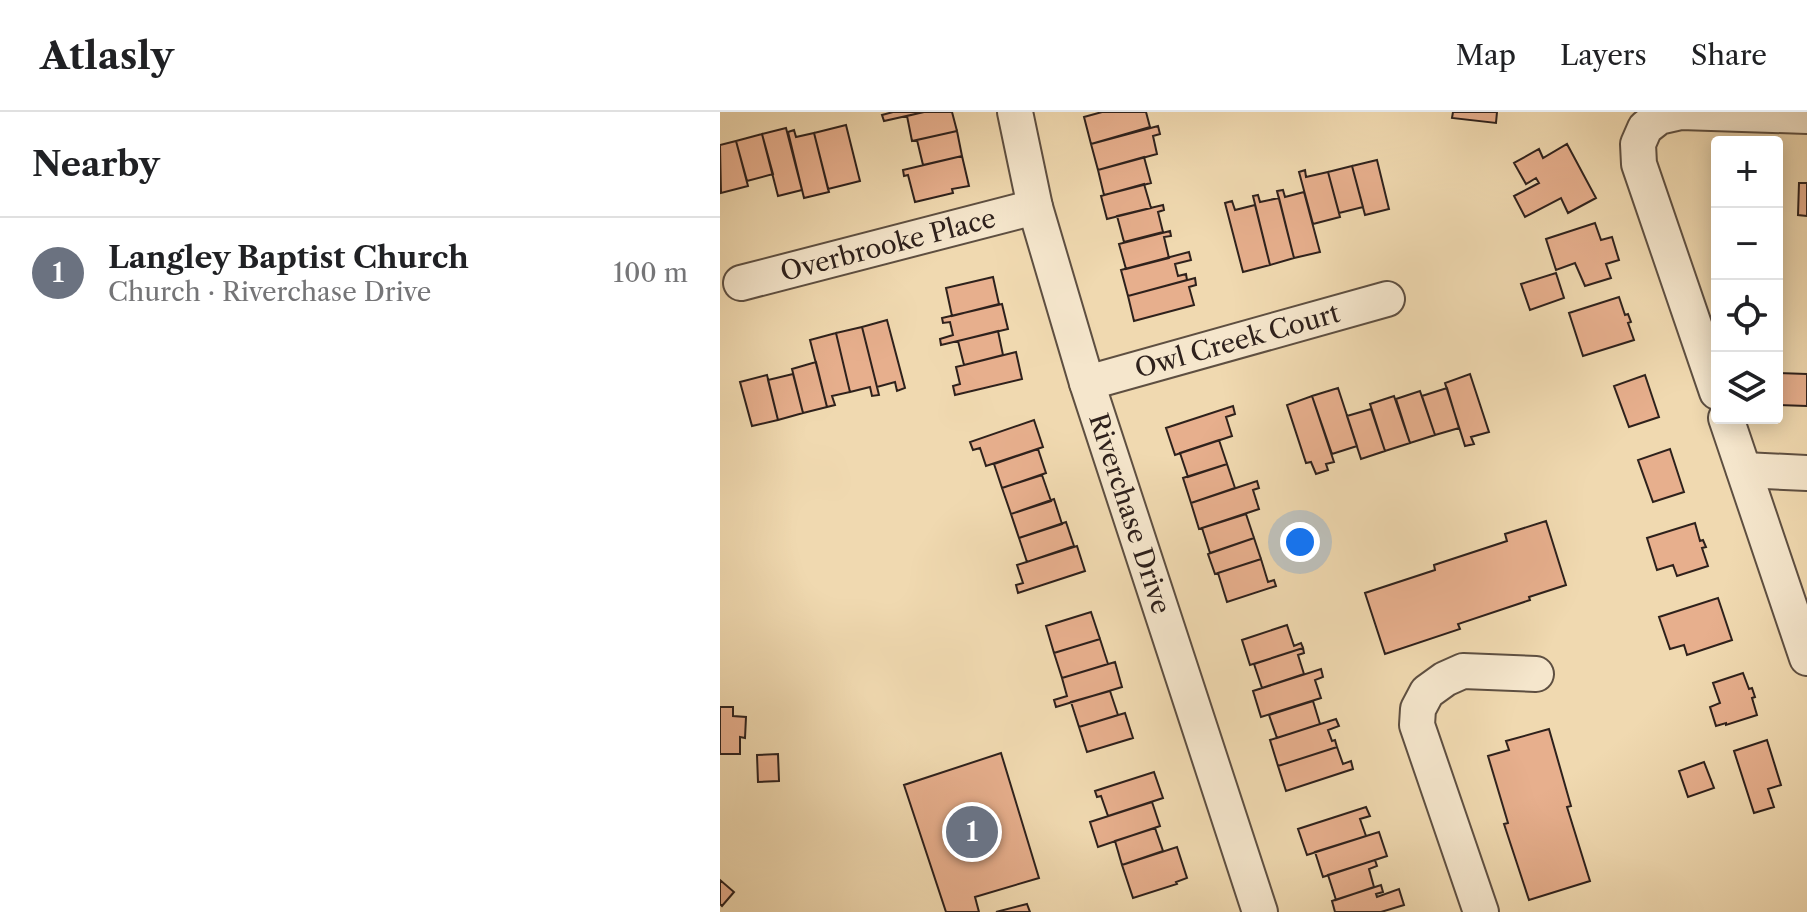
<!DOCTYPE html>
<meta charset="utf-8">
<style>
body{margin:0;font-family:"Libre Caslon Text",serif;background:#f2f2f2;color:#202124}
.controls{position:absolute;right:24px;top:24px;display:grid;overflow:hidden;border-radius:8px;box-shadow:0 4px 20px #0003}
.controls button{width:72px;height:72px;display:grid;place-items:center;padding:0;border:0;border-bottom:2px solid #e0e0e0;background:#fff;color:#202124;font:40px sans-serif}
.you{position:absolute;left:580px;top:430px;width:28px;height:28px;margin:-20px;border:6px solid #fff;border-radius:50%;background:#1a73e8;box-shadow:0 0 0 12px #1a73e833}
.badge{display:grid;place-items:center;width:52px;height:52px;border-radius:50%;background:#7c3aed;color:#fff;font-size:26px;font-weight:700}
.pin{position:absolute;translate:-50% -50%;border:4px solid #fff;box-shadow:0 2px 8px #0006}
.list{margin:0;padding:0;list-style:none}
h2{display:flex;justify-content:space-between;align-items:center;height:104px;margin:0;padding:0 32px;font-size:34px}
h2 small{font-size:26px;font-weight:400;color:#757577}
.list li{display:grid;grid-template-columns:52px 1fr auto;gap:24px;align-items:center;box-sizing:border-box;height:112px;padding:0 32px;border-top:2px solid #e0e0e0}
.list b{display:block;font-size:30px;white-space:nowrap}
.list p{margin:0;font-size:26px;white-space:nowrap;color:#757577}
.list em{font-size:26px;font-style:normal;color:#757577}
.icon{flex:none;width:44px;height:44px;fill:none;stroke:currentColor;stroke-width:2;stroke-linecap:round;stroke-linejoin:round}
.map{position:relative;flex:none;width:1087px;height:800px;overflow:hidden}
header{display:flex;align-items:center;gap:48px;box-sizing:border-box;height:112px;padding:0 40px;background:#fff;border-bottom:2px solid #e0e0e0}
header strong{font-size:38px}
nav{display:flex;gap:44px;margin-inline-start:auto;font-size:28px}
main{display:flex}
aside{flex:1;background:#fff}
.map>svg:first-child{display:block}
.building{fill:#e7af8d;stroke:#2e211c;stroke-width:2}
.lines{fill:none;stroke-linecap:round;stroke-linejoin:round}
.minor-casing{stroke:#5e4f41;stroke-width:38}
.minor{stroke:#f5e6cc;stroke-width:34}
.labels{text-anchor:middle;stroke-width:6;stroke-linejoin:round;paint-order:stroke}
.street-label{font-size:26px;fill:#2e211c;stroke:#f5e6cc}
</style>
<header>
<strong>Atlasly</strong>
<nav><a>Map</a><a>Layers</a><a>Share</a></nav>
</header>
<main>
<aside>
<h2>Nearby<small></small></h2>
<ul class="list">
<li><span class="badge" style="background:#6b7280">1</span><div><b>Langley Baptist Church</b><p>Church · Riverchase Drive</p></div><em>100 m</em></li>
</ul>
</aside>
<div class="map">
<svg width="1087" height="800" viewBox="0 0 1087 800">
<rect width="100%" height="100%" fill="#f0d9b0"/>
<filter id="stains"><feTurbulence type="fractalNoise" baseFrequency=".0025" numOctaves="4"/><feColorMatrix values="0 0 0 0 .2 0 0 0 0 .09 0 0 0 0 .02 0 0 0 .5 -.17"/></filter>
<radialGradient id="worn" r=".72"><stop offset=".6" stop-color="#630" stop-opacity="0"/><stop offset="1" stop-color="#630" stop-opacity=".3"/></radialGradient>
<path class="building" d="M173,0H204L164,9L162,3Z
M204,0H232L237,19L192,29L187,4Z
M382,0H426L430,15L371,32L364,5Z
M733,0H777L776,11L732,6Z
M126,13L140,69L108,77L94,21Z
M438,14L440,22L433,24L437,42L378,58L371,32Z
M66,16L82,78L58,84L42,22Z
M74,18L76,25L94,21L109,80L84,86L68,20Z
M237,19L242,44L203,53L197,28Z
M42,22L53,62L27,69L16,29Z
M16,29L28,74L1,81L0,33Z
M847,32L876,86L848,101L841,86L805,105L794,84L819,71L816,66L806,72L794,51L819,37L823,46Z
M242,44L249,74L232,77L233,81L195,90L188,63L184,64L183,58Z
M424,45L431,71L384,83L378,58Z
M657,48L669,97L645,103L632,54Z
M632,54L643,95L619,101L608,60Z
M585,58L586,65L608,60L620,105L593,112L579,60Z
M1079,71H1087V104L1078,103Z
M424,72L431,96L387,107L381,84Z
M563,78L565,85L584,80L600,140L574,146L557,79Z
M538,83L540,90L559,86L574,146L550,153L533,84Z
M512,89L515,98L535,93L550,153L523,160L505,91Z
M443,93L444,98L438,100L443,120L404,130L397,104Z
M875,111L881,128L892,125L899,148L886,152L891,166L865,174L855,151L836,158L826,127Z
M450,119L451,124L444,125L449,146L406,157L399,132Z
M469,140L471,148L455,152L458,164L466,162L467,168L408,184L401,158Z
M836,161L844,186L810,198L801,172Z
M273,165L279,192L232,204L226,176Z
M475,166L476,173L469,175L474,193L414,209L408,184Z
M899,185L905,203L908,202L911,210L908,211L914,228L863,244L849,201Z
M282,192L288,217L221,233L220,227L233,223L230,210L223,211L222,206Z
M167,208L185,276L177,279L175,270L157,275L142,215Z
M142,215L159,283L152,284L150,275L130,280L116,221Z
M278,219L283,243L244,253L238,229Z
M116,221L130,280L112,284L115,293L107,295L90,228Z
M296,240L302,267L235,283L233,274L240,272L236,255Z
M96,250L107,295L83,301L72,257Z
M1057,261L1087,262V294L1057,293Z
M73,262L83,301L58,308L48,268Z
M750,262L769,320L751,325L754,332L745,334L725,271Z
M47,263L58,308L32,314L20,270Z
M925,263L939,305L909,315L894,274Z
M618,276L637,334L612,342L592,284Z
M727,276L739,316L715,323L702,284Z
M700,279L715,323L690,331L676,287Z
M592,284L614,350L606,352L608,358L596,362L591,350L586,351L567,293Z
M674,284L690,331L665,339L650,292Z
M513,294L515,302L506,305L512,324L455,343L446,316Z
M651,297L665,339L641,347L627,304Z
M314,308L323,335L266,354L260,336L253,338L250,330Z
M499,328L507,352L468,365L460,341Z
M318,337L326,361L282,376L274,352Z
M950,337L964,380L933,390L918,348Z
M507,352L515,376L471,391L463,366Z
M322,363L331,389L291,402L282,376Z
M537,369L539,376L533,378L539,397L479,417L471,391Z
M334,387L342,412L299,426L291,402Z
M526,402L534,426L490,441L482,416Z
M826,409L846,473L809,485L810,488L738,512L740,517L665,542L645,481L715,458L714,453L787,429L785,422Z
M346,410L354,434L307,450L299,426Z
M975,411L980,429L983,428L986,435L982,436L988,454L957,464L953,453L937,458L927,426Z
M534,426L541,447L495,462L488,442Z
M357,434L365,459L298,481L296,473L303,471L297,453Z
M541,447L548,470L554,468L556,474L507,490L498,461Z
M998,486L1012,528L967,543L964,533L950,537L939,505Z
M371,500L380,527L334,541L326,514Z
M567,513L574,534L581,531L583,536L530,553L522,528Z
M380,527L388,552L342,566L334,541Z
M583,536L584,541L578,543L584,562L542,576L534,552Z
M395,550L402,575L336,595L334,588L347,584L342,566Z
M601,557L603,565L595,568L601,586L541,605L533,579Z
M1023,561L1029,577L1032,576L1035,585L1032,586L1037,603L1006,613V611L996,614L990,595L1000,591L993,571Z
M390,579L398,603L359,615L351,590Z
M593,589L600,612L557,626L549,603Z
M0,595H13V604L26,605L25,626L20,625V642H0Z
M405,601L413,626L367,640L359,615Z
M616,607L619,614L608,618L612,629L615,628L617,635L558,654L550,628Z
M829,617L851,694L847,695L870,769L809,788L784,712L788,711L768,644L789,638L786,629Z
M1047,628L1061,673L1048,677L1054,695L1034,701L1014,639Z
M617,635L623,652L631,649L633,657L566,679L558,654Z
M281,641L319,766L255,785L259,800H226L184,673Z
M58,642L59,669L38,670L37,643Z
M984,650L994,676L968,685L959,659Z
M434,660L443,686L388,704L381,684L377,685L375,679Z
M432,690L440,714L378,735L370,710Z
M646,695L650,704L640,707L646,724L587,743L578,717Z
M435,716L443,739L402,753L395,729Z
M659,720L667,744L603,765L595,740Z
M457,735L467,766L456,770L457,772L413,786L402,753Z
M655,748L657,754L649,757L654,775L616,788L608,763Z
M0,768L14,780L2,794L0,792Z
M661,773L663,780L656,782L657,785L679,777L684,793L661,800H615L612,789Z
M307,792L310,800H276Z"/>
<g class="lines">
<g class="minor-casing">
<g id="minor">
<path id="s1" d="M295,0L315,95L367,271L540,800"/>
<path id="s2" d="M21,171L315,95"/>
<path id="s3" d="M367,271L667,187"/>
<path d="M997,280L919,52L918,32L925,16L939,5L961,0L1087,4"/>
<path d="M1006,306L1087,546"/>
<path d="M1024,358L1087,361"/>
<path d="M761,800L697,613L698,597L707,580L725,567L743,559L816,562"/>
</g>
</g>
<use href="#minor" class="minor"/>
</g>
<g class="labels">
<g class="street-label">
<text dy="9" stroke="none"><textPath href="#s2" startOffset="152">Overbrooke Place</textPath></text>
<text dy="9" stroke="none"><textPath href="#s3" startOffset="156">Owl Creek Court</textPath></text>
<text dy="9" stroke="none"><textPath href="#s1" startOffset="418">Riverchase Drive</textPath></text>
</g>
</g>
<rect width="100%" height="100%" filter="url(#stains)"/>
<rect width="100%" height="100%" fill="url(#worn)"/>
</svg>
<div class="controls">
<button>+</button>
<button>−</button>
<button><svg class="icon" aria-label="locate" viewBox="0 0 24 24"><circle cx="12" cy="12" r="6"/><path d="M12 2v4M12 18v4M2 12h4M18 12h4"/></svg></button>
<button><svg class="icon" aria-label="layers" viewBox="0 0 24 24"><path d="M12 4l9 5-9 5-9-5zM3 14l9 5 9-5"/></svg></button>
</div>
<div class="you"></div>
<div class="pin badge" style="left:252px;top:720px;background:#6b7280">1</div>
</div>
</main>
